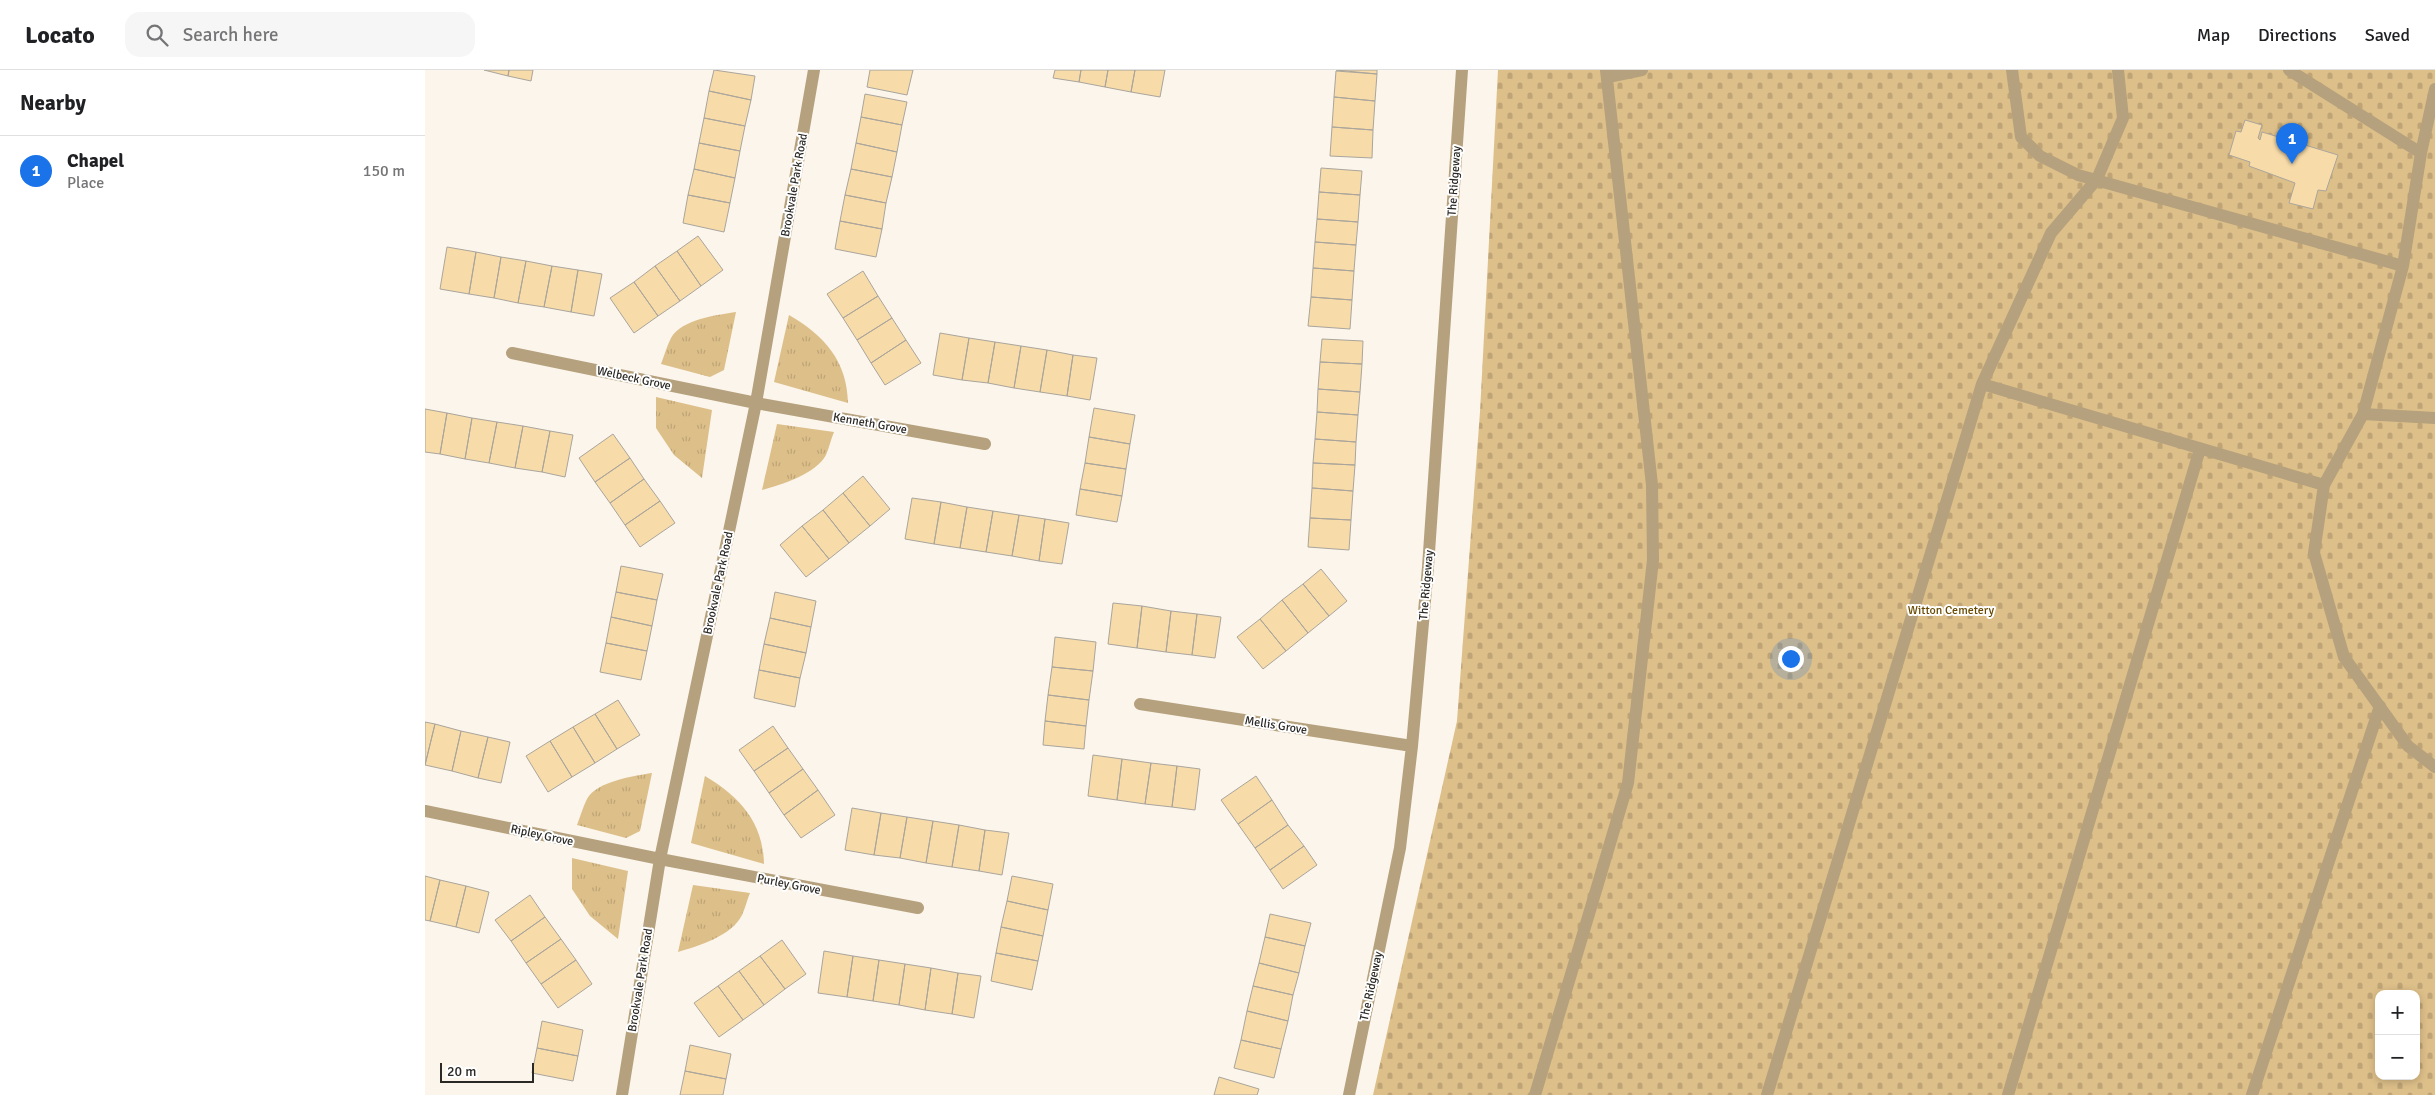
<!DOCTYPE html>
<meta charset="utf-8">
<style>
body{margin:0;font-family:Signika,sans-serif;background:#f6f6f6;color:#202124}
.controls{position:absolute;right:15px;bottom:15px;display:grid;overflow:hidden;border-radius:10px;box-shadow:0 2px 8px #0003}
.controls button{width:45px;height:45px;display:grid;place-items:center;padding:0;border:0;border-bottom:1px solid #e0e0e0;background:#fff;color:#202124;font:25px sans-serif}
.scale{position:absolute;left:15px;bottom:12px;width:94px;box-sizing:border-box;padding-left:5px;border:2px solid #2b2925;border-top:0;font-size:14px;line-height:18px;white-space:nowrap;color:#2b2925;-webkit-text-stroke:4px #fff;paint-order:stroke}
.you{position:absolute;left:1365px;top:588px;width:18px;height:18px;margin:-12px;border:4px solid #fff;border-radius:50%;background:#1a73e8;box-shadow:0 0 0 8px #1a73e833}
.badge{display:grid;place-items:center;width:32px;height:32px;border-radius:50%;background:#1a73e8;color:#fff;font-size:16px;font-weight:700}
.pin{position:absolute;translate:-50% -41px;filter:drop-shadow(0 1px 2px #0008)}
.pin::after{content:'';position:absolute;top:26px;width:18px;height:15px;background:inherit;clip-path:polygon(0 0,100% 0,50% 100%)}
.list{margin:0;padding:0;list-style:none}
h2{display:flex;justify-content:space-between;align-items:center;height:65px;margin:0;padding:0 20px;font-size:21px}
h2 small{font-size:16px;font-weight:400;color:#757577}
.list li{display:grid;grid-template-columns:32px 1fr auto;gap:15px;align-items:center;box-sizing:border-box;height:70px;padding:0 20px;border-top:1px solid #e0e0e0}
.list b{display:block;font-size:19px;white-space:nowrap}
.list p{margin:0;font-size:16px;white-space:nowrap;color:#757577}
.list em{font-size:16px;font-style:normal;color:#757577}
.icon{flex:none;width:28px;height:28px;fill:none;stroke:currentColor;stroke-width:2;stroke-linecap:round;stroke-linejoin:round}
.map{position:relative;flex:none;width:2010px;height:1025px;overflow:hidden}
header{display:flex;align-items:center;gap:30px;box-sizing:border-box;height:70px;padding:0 25px;background:#fff;border-bottom:1px solid #e0e0e0}
header strong{font-size:24px}
nav{display:flex;gap:28px;margin-inline-start:auto;font-size:18px}
.search{width:350px;height:45px;background:#f6f6f6;display:flex;align-items:center;gap:12px;box-sizing:border-box;padding:0 18px;border-radius:15px;color:#757577;font-size:19px}
main{display:flex}
aside{flex:1;background:#fff}
.map>svg:first-child{display:block}
.grass{fill:url(#grass-tufts)}
.cemetery{fill:url(#cemetery-stones);fill-rule:evenodd}
.building{fill:#f7dba9;stroke:#aaa59c}
.lines{fill:none;stroke-linecap:round;stroke-linejoin:round}
.minor{stroke:#b5a17d;stroke-width:12}
.labels{text-anchor:middle;stroke-width:4;stroke-linejoin:round;paint-order:stroke}
.street-label{font-size:12px;fill:#2b2925;stroke:#fff}
.park-label{font-size:12px;fill:#694a00;stroke:#fff}
</style>
<header>
<strong>Locato</strong>
<div class="search"><svg class="icon" aria-label="search" viewBox="0 0 24 24"><circle cx="10" cy="10" r="6"/><path d="M15 15l6 6"/></svg>Search here</div>
<nav><a>Map</a><a>Directions</a><a>Saved</a></nav>
</header>
<main>
<aside>
<h2>Nearby<small></small></h2>
<ul class="list">
<li><span class="badge">1</span><div><b>Chapel</b><p>Place</p></div><em>150 m</em></li>
</ul>
</aside>
<div class="map">
<svg width="2010" height="1025" viewBox="0 0 2010 1025">
<defs>
<pattern id="grass-tufts" width="24" height="20" patternUnits="userSpaceOnUse" patternTransform="scale(1.25)"><rect width="24" height="20" fill="#ddbf89"/><path d="M3 7l-1-3M5 7V3M7 7l1-3M15 17l-1-3M17 17v-4M19 17l1-3" fill="none" stroke="#bea476"/></pattern>
<pattern id="cemetery-stones" width="16" height="16" patternUnits="userSpaceOnUse" patternTransform="scale(1.25)"><rect width="16" height="16" fill="#ddbf89"/><path d="M2 7V4a2 2 0 0 1 4 0v3zM10 15v-3a2 2 0 0 1 4 0v3z" fill="#bea476"/></pattern>
</defs>
<rect width="100%" height="100%" fill="#fbf5eb"/>
<path class="grass" d="M311,242L299,300L285,307L236,294C239,286 242,276 246,268C257,249 292,245 311,242Z
M364,245C400,266 422,291 423,333L349,312Z
M231,327L287,340L277,408L249,385L231,358Z
M352,354L409,362C406,369 404,378 401,385C391,404 356,415 337,420Z
M227,703L215,761L201,768L152,755C155,747 158,737 162,729C172,711 209,706 227,703Z
M280,706C315,727 338,752 339,794L266,773Z
M147,788L203,801L193,869L165,846L147,819Z
M268,815L325,823C322,830 320,839 317,845C307,866 273,876 253,882Z"/>
<path class="cemetery" d="M1073,0H2010V1025H948L1032,651L1055,342ZM1954,924H1991V1006H1954Z"/>
<path class="building" d="M59,0H84L83,6Z
M84,0H108L106,11L83,6Z
M289,0L330,6L326,30L284,21Z
M445,0H488L482,25L442,17Z
M630,0H656L654,12L628,8Z
M656,0H683L680,17L654,12Z
M683,0H710L706,22L680,17Z
M710,0H740L735,27L706,22Z
M911,0H952V4Z
M911,1L952,4L950,31L909,27Z
M284,21L326,30L320,56L279,48Z
M440,24L482,32L477,55L436,47Z
M909,27L950,31L948,60L907,57Z
M436,47L477,55L472,82L431,73Z
M279,48L320,56L315,81L274,73Z
M1820,50L1837,55L1833,68L1835,70L1837,62L1913,85L1901,121L1893,120L1888,139L1864,133L1870,113L1824,96L1825,92L1804,85L1811,61L1816,62Z
M907,57L948,60L947,88L905,86Z
M274,73L315,81L310,108L269,99Z
M431,73L472,82L467,107L426,99Z
M896,98L937,101L935,125L894,122Z
M269,99L310,108L305,133L263,125Z
M426,99L467,107L461,133L420,125Z
M894,122L935,125L933,152L892,149Z
M263,125L305,133L299,162L258,153Z
M420,125L461,133L457,159L415,151Z
M892,149L933,152L931,175L890,172Z
M415,151L457,159L451,187L410,179Z
M273,166L298,200L276,216L252,181Z
M890,172L931,175L929,201L888,198Z
M22,177L51,182L44,224L15,219Z
M252,181L276,216L255,231L230,196Z
M51,182L76,187L69,228L44,224Z
M76,187L101,191L93,233L69,228Z
M101,191L127,196L119,237L93,233Z
M127,196L153,200L146,242L119,237Z
M230,196L255,231L233,246L209,212Z
M888,198L929,201L927,230L886,227Z
M153,200L177,204L169,246L146,242Z
M438,201L453,226L418,248L402,224Z
M209,212L233,246L209,263L185,228Z
M453,226L467,248L432,270L418,248Z
M886,227L927,230L925,259L883,256Z
M467,248L481,270L446,293L432,270Z
M515,263L544,268L537,310L508,305Z
M544,268L570,272L563,313L537,310Z
M897,269L938,271L937,294L895,292Z
M481,270L496,293L460,315L446,293Z
M570,272L596,276L589,318L563,313Z
M596,276L622,280L615,322L589,318Z
M622,280L648,285L642,326L615,322Z
M648,285L672,288L665,330L642,326Z
M895,292L937,294L935,322L893,319Z
M893,319L935,322L933,345L892,342Z
M669,338L710,345L705,374L664,367Z
M0,339L22,343L15,384L0,382Z
M892,342L933,345L931,372L890,369Z
M22,343L47,348L40,389L15,384Z
M47,348L72,352L64,393L40,389Z
M72,352L98,356L90,398L64,393Z
M98,356L125,361L117,402L90,398Z
M125,361L148,365L140,407L117,402Z
M188,364L205,388L170,412L154,388Z
M664,367L705,374L701,399L660,393Z
M890,369L931,372L930,395L888,393Z
M205,388L219,409L185,433L170,412Z
M660,393L701,399L697,426L655,419Z
M888,393L930,395L928,421L887,418Z
M438,406L465,439L445,456L418,423Z
M219,409L235,431L200,455L185,433Z
M887,418L928,421L926,450L885,448Z
M655,419L697,426L692,452L651,445Z
M418,423L445,456L424,473L398,440Z
M487,428L516,432L509,474L480,469Z
M235,431L250,453L215,477L200,455Z
M516,432L542,437L535,478L509,474Z
M542,437L568,441L561,482L535,478Z
M398,440L424,473L404,489L377,456Z
M568,441L594,445L587,486L561,482Z
M594,445L620,449L614,491L587,486Z
M885,448L926,450L924,480L883,477Z
M620,449L644,453L637,494L614,491Z
M377,456L404,489L381,507L355,475Z
M196,496L238,504L232,530L191,522Z
M896,499L922,531L904,546L878,514Z
M878,514L904,546L883,563L857,530Z
M191,522L232,530L227,556L186,547Z
M350,522L391,531L386,557L345,548Z
M857,530L883,563L861,581L835,549Z
M688,533L717,536L712,578L683,574Z
M717,536L746,541L741,582L712,578Z
M746,541L772,544L767,585L741,582Z
M772,544L796,547L790,588L767,585Z
M186,547L227,556L222,581L181,573Z
M345,548L386,557L381,583L339,574Z
M835,549L861,581L838,599L812,567Z
M630,567L671,572L668,601L627,597Z
M181,573L222,581L216,610L175,602Z
M339,574L381,583L375,608L334,600Z
M627,597L668,601L664,630L623,625Z
M334,600L375,608L370,637L329,628Z
M623,625L664,630L661,656L620,651Z
M193,630L215,665L192,679L170,644Z
M170,644L192,679L170,693L148,657Z
M620,651L661,656L659,679L618,675Z
M0,652L10,654L0,695Z
M10,654L36,661L27,701L0,695Z
M348,656L363,678L329,701L314,680Z
M148,657L170,693L147,707L125,671Z
M36,661L63,667L53,708L27,701Z
M63,667L85,672L76,713L53,708Z
M125,671L147,707L123,722L101,686Z
M363,678L378,699L344,723L329,701Z
M668,685L697,689L692,730L663,726Z
M697,689L726,693L720,734L692,730Z
M726,693L752,696L747,737L720,734Z
M752,696L775,699L770,740L747,737Z
M378,699L393,720L359,745L344,723Z
M831,706L847,730L813,754L796,730Z
M393,720L410,745L376,768L359,745Z
M847,730L863,755L830,778L813,754Z
M427,738L456,743L449,785L420,780Z
M456,743L482,747L475,788L449,785Z
M482,747L508,751L501,793L475,788Z
M508,751L534,755L527,797L501,793Z
M534,755L560,760L554,801L527,797Z
M863,755L879,776L845,800L830,778Z
M560,760L584,763L577,805L554,801Z
M879,776L892,795L858,819L845,800Z
M0,806L15,810L5,851L0,850Z
M587,806L628,814L623,840L582,831Z
M15,810L41,816L31,857L5,851Z
M41,816L64,822L54,863L31,857Z
M105,825L120,847L86,871L70,850Z
M582,831L623,840L618,866L576,857Z
M845,844L886,853L880,876L840,867Z
M120,847L136,869L101,893L86,871Z
M576,857L618,866L613,891L571,883Z
M840,867L880,876L874,903L834,893Z
M136,869L151,890L116,914L101,893Z
M357,870L381,904L360,919L335,886Z
M399,881L428,886L422,927L393,923Z
M571,883L613,891L607,920L566,911Z
M335,886L360,919L339,935L314,901Z
M428,886L454,890L448,931L422,927Z
M151,890L167,914L133,938L116,914Z
M454,890L480,894L474,935L448,931Z
M834,893L874,903L868,925L828,916Z
M480,894L506,898L500,940L474,935Z
M506,898L533,903L527,944L500,940Z
M314,901L339,935L318,950L293,916Z
M533,903L556,906L549,948L527,944Z
M293,916L318,950L294,967L269,933Z
M828,916L868,925L863,951L822,941Z
M822,941L863,951L856,979L816,970Z
M117,951L158,960L153,986L112,978Z
M816,970L856,979L849,1008L809,998Z
M265,975L306,984L301,1009L260,1001Z
M112,978L153,986L148,1011L107,1003Z
M260,1001L301,1009L298,1025H255Z
M794,1007L834,1019L832,1025H789Z"/>
<g class="lines">
<path class="minor" d="M1587,0L1596,67L1615,86L1653,105L1978,196
M1864,0L1996,83
M1183,7L1217,0
M2010,19L1996,83L1978,196L1938,344L1899,415L1889,483L1919,587L1983,676L2010,697
M87,283L331,333L560,374
M1557,314L1899,415
M1938,344L2010,348
M715,634L987,676
M0,741L235,789L493,838
M197,1025L235,789L331,333L389,0
M924,1025L975,778L987,676L1003,497L1037,0
M1110,1025L1203,713L1228,490L1227,415L1181,0
M1342,1025L1557,314L1626,163L1672,109L1698,48L1693,0
M1583,1025L1775,379
M1827,1025L1955,636"/>
</g>
<g class="labels">
<g class="street-label">
<text transform="translate(1029 111) rotate(-86)" y="4">The Ridgeway</text>
<text transform="translate(369 115) rotate(-80)" y="4">Brookvale Park Road</text>
<text transform="translate(209 308) rotate(12)" y="4">Welbeck Grove</text>
<text transform="translate(445 353) rotate(10)" y="4">Kenneth Grove</text>
<text transform="translate(293 513) rotate(-78)" y="4">Brookvale Park Road</text>
<text transform="translate(1001 515) rotate(-85)" y="4">The Ridgeway</text>
<text transform="translate(851 655) rotate(9)" y="4">Mellis Grove</text>
<text transform="translate(117 765) rotate(12)" y="4">Ripley Grove</text>
<text transform="translate(364 814) rotate(11)" y="4">Purley Grove</text>
<text transform="translate(215 910) rotate(-81)" y="4">Brookvale Park Road</text>
<text transform="translate(946 916) rotate(-78)" y="4">The Ridgeway</text>
</g>
<g class="park-label">
<text x="1526" y="544">Witton Cemetery</text>
</g>
</g>
</svg>
<div class="controls">
<button>+</button>
<button>−</button>
</div>
<div class="scale">20 m</div>
<div class="you"></div>
<div class="pin badge" style="left:1867px;top:94px">1</div>
</div>
</main>
